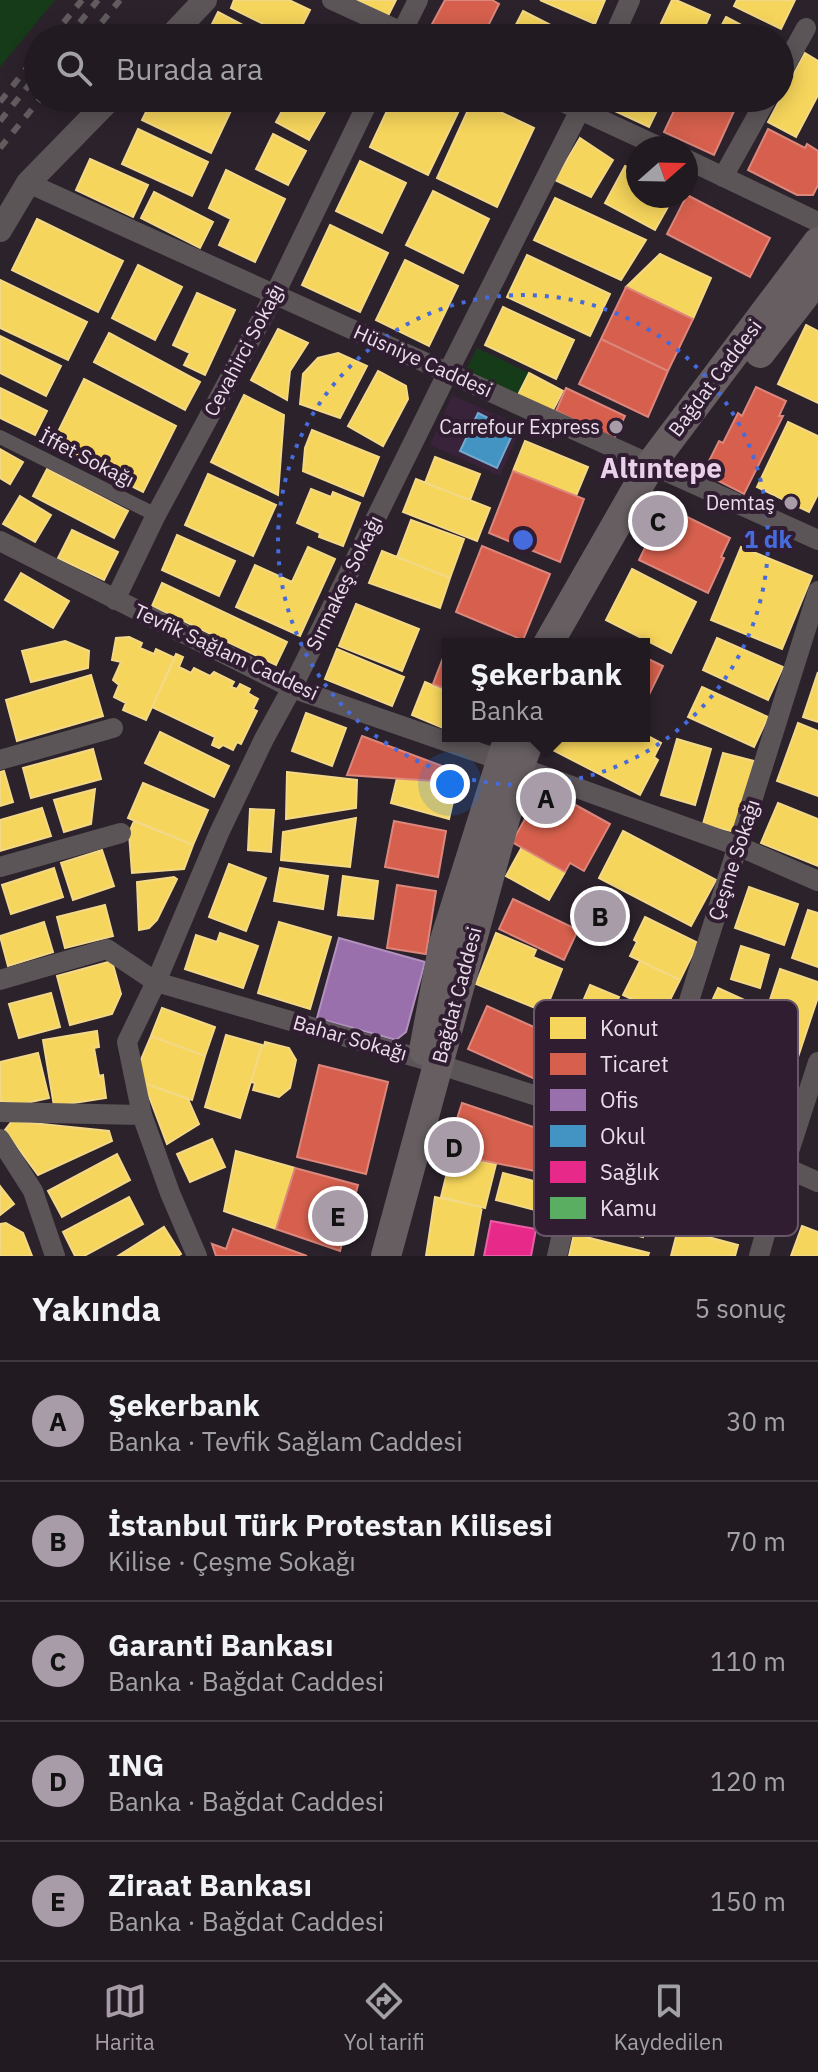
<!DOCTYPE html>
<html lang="tr">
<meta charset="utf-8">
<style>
body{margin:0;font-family:"IBM Plex Sans",sans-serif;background:#29232a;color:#f1f3f6}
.compass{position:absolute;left:626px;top:136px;width:72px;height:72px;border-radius:50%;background:#211a21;box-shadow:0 4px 20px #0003;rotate:70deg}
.you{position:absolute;left:450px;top:784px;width:28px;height:28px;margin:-20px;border:6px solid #fff;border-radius:50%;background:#1a73e8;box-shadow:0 0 0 12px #1a73e833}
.badge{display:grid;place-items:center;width:52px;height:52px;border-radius:50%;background:#a89ca8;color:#111;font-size:26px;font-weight:700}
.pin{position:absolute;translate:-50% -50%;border:4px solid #fff;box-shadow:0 2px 8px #0006}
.popup{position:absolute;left:442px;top:638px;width:208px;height:104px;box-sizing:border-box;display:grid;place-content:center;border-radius:0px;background:#211a21;filter:drop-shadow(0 2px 6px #0005);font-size:26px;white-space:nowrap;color:#a2a1a5}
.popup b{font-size:30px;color:#f1f3f6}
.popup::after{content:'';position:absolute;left:50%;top:100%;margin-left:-16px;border:16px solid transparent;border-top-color:#211a21}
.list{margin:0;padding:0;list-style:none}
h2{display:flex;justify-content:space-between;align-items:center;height:104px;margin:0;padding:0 32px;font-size:34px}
h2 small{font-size:26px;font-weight:400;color:#a2a1a5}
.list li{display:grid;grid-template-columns:52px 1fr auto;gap:24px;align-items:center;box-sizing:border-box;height:120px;padding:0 32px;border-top:2px solid #3e383f}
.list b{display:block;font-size:30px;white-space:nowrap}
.list p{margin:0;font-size:26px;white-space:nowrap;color:#a2a1a5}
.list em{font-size:26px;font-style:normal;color:#a2a1a5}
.icon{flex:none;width:44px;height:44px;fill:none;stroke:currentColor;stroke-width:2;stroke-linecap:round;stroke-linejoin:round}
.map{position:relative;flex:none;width:818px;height:1256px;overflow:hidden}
.search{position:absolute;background:#211a21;box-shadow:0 4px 20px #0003;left:24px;right:24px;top:24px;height:88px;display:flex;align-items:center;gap:20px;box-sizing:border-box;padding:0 28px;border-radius:44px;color:#a2a1a5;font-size:30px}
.sheet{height:704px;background:#211a21}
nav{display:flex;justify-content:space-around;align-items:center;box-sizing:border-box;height:112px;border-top:2px solid #3e383f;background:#211a21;font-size:22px;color:#a2a1a5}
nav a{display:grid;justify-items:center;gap:4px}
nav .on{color:#a89ca8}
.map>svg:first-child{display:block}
.built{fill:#39233a}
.green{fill:#163b19}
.homes{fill:#f6d55c;stroke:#f3d887;stroke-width:2}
.shops{fill:#d6604d;stroke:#dc867c;stroke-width:2}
.offices{fill:#9970ab;stroke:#b291be;stroke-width:2}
.schools{fill:#4393c3;stroke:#75aacf;stroke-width:2}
.health{fill:#e7298a;stroke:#e85fa7;stroke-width:2}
.public{fill:#5aae61;stroke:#86bc8a;stroke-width:2}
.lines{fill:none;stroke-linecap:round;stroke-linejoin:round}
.pedestrian{stroke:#5c5558;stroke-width:14}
.minor{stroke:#5c5558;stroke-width:20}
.tertiary{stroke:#5c5558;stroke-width:24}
.primary{stroke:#665e61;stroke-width:30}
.rail{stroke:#625c5f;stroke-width:6;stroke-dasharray:10 10;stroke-linecap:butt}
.ring{fill:none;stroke:#466bdc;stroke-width:4;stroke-dasharray:4 8}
.poi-dot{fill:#a89ca8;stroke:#301d31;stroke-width:3}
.labels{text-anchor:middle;stroke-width:8;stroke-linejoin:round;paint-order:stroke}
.street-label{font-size:20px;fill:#ebdeeb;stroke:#301d31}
.poi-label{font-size:20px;fill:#ebdeeb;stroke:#301d31;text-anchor:end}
.district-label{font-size:28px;font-weight:bold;fill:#ead0ea;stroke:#301d31}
.key{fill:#301d31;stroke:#685769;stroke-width:2}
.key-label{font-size:22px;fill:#ebdeeb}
.centre{fill:#466bdc;stroke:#301d31;stroke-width:4}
.ring-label{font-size:24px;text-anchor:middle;font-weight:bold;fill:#466bdc;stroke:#301d31;stroke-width:8;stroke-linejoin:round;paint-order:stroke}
</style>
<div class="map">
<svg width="818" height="1256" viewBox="0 0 818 1256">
<rect width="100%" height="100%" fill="#2c222c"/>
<path class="built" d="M452,395L522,426L500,476L430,445Z"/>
<path class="green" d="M0,0H55L0,67Z
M477,348L529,373L517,397L465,372Z"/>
<path class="homes" d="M234,0H289L310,10L296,38H292L231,8Z
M356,0H396L388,16Z
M540,0H605L595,24Z
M672,0H676L710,15L700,38H664L656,34Z
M737,0H795L781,29L734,6Z
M523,11L576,38H509Z
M218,12L268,38H205Z
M726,17L766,38H715Z
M805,53L818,61V95L796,137L768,122Z
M153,98H237L211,153L142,120Z
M289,98H306L326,110L309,140L276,122Z
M393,98H465L428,175L370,147Z
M605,98H663L649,127L602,105Z
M473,99L534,128L497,207L437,178Z
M138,129L208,162L192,196L122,164Z
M273,134L306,151L288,185L256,169Z
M580,138L613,160L591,197L555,180Z
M90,159L148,185L133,217L76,190Z
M360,161L406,183L382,233L336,211Z
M625,166L638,173V196H674L655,230L605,203Z
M226,170L285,199L255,262L219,245L231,219L209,208Z
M433,191L489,219L463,273L406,245Z
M154,192L213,222L200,248L141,218Z
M555,198L646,240L621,280L534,240Z
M37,219L123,261L98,312L12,270Z
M330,225L388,253L360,312L302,285Z
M660,254L711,278L693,319L626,287Z
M527,255L610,294L590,336L507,297Z
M405,260L458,286L429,346L376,320Z
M138,265L182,287L155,340L112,318Z
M0,280L87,322L68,360L0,328Z
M197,293L235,310L205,375L184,365L190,353L173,345Z
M503,307L574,340L556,379L485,345Z
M806,325L818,331V403L778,384Z
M278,329L308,343L290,371L287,400L251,380Z
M109,333L200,382L185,410L94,362Z
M0,336L61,366L46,396L0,373Z
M338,353L367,366L340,418L300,404L303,374L318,358Z
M378,371L406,386L408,399L383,446L348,426Z
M529,373L563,391L552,412L517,397Z
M84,379L176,426L143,492L51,446Z
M0,388L47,411L35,435L0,418Z
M244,395L284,415L278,495L211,462Z
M788,422L818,436V494L809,512L757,487Z
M312,430L379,457L363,496L303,471L305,448Z
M525,441L588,467L576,496L513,471Z
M0,449L23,462L10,484L0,478Z
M435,457L480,474L470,500L425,483Z
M47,469L128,511L114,538L33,496Z
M208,474L276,505L253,556L185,525Z
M416,479L490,508L477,541L403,512Z
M311,489L331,497L333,492L360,503L343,546L319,537L320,533L297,523Z
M20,496L51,515L35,542L3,524Z
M411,520L464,539L450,578L397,557Z
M72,530L118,552L104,580L58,558Z
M177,535L235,561L219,596L162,570Z
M308,547L335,559L300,636L236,607L255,565L292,582Z
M741,547L812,576L782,649L711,620Z
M382,551L450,578L440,608L369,583Z
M632,569L696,602L671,653L606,620Z
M21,573L69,601L53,628L5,600Z
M162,583L287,642L276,665L152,606Z
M356,604L419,629L402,671L339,646Z
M129,637L142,643L140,648L154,654L156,649L175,658L146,720L123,710L126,703L114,697L119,685L113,680L121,662L112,660L116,638Z
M717,638L783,667L768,700L703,670Z
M65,641L89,651L88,668L31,682L22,651Z
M337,649L404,677L392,706L325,679Z
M176,654L183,657L179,667L191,673L194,668L210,676L214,672L234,682L231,687L237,689L240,684L250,689L248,693L258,699L253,709L257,711L241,744L237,742L233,750L223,745L219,748L212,745L215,737L152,707Z
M818,672V722L803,717Z
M91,675L103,716L17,741L6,700Z
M425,682L448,692V730L412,715Z
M702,687L768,717L754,747L688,717Z
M306,713L346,728L332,766L292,751Z
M798,723L818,731V796L777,781Z
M160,732L229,766L214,797L145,763Z
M644,734L661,743L654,757L658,760L640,795L549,748L554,736H644Z
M677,739L711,749L695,805L661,795Z
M93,749L101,779L31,798L23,768Z
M723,753L754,761L735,832L703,824Z
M4,771L13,802L0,806V772Z
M287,772L357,780L356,808L286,819Z
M397,778L449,782L457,784L449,819L391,803Z
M143,783L208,810L193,845L128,818Z
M95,789L91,824L64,832L54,800Z
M778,803L818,819V866L761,843Z
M42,808L51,836L0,851V820Z
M250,809L274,810L271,852L248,850Z
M356,818L350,867L281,860L283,832Z
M134,821L193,845L184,869L132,873L129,833Z
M623,831L716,880L691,926L599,878Z
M522,847L565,872L549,900L506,876Z
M102,850L114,886L73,900L61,863Z
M229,864L266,878L246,931L209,917Z
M54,868L63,897L11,914L2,885Z
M280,868L328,876L323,909L274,901Z
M343,876L378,881L373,919L338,915Z
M174,877L177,879L157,920L149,928L139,930L137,882Z
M749,887L798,904L784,945L735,928Z
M105,905L113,936L65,948L57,917Z
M808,910L818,913V967L792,958Z
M645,917L698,943L680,980L630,956L637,942L634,940Z
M44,922L53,952L8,966L0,936Z
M279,922L331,937L310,1009L258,993Z
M220,933L258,946L243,988L185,969L196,935L217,942Z
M496,933L536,950L533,957L562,969L545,1012L476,984Z
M741,946L769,955L760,988L731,979Z
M112,961L121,994L112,1014L70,1025L57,976Z
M640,961L680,980L663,1014L623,995Z
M780,969L818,982V997L795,1066L753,1052Z
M590,985L619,997L603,1038L594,1034L592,1038L571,1029Z
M718,988L751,1003L731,1046L698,1031Z
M51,993L60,1027L19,1038L9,1004Z
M162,1008L215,1027L205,1056L151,1036Z
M636,1018L670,1031L658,1064L624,1052Z
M97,1031L99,1047L94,1048L99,1076L103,1075L106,1098L54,1106L43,1040Z
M226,1035L262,1045L240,1118L205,1107Z
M151,1036L205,1056L192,1100L144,1083L137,1069Z
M694,1041L730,1054L716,1093L679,1079Z
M265,1042L289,1048L296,1060L290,1088L279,1097L253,1090L255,1083L251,1082L262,1045L264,1046Z
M38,1053L49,1098L22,1104L0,1101V1062Z
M750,1063L791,1075L769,1151L724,1138L737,1093L741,1094Z
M144,1083L188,1099L199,1124L167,1144Z
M675,1092L721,1105L712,1135L667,1122Z
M12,1121L109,1131L112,1141L38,1175L5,1130Z
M212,1139L225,1167L190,1182L177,1154Z
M592,1150L640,1162L631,1200L583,1188Z
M236,1151L295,1168L276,1229L224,1211Z
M117,1154L130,1180L62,1217L48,1191Z
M451,1156L496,1164L485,1208L441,1197Z
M693,1165L734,1175L726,1209L684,1199Z
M503,1173L545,1184L539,1211L496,1200Z
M0,1186L14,1204L0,1215Z
M585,1188L619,1197L617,1204L649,1212L643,1237L577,1221Z
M129,1197L143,1224L84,1256H75L63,1232Z
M435,1197L482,1207L473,1256H426Z
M6,1223L23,1233L32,1256H0V1224Z
M802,1226L818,1232V1256H791Z
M164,1227L181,1254L178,1256H118Z
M678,1229L738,1245L735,1256H671Z
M574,1234L649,1253L648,1256H569Z"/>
<path class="shops" d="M445,0H492L499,4L482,38H459L432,24Z
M680,98H740L714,155L664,132Z
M768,129L805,148L807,144L818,151V185L813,195H797L748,170Z
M687,195L770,238L750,277L667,234Z
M626,287L693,319L668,371L601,339Z
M601,339L668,371L648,417L579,384Z
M756,387L786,401L779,416H783L744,494L703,473L719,441L723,443L738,413L742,416Z
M566,388L625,416L614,439L556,411Z
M513,471L584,499L560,562L489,533Z
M665,506L730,538L721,557L724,558L708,593L639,560Z
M482,546L550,574L523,640L456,612Z
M448,645V690L433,684Z
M644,657L663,666L644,705Z
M362,736L453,770L449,782L347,775Z
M543,787L610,824L584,871L570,863L565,872L512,842Z
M394,821L446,831L438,877L385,867Z
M397,885L436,891L426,954L387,948Z
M513,899L578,930L564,960L499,929Z
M487,1006L581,1048L562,1091L468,1049Z
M319,1065L388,1082L366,1174L297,1157Z
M462,1103L557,1135L550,1174L446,1153Z
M295,1168L358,1185L340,1251L276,1229Z
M233,1229L307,1256H216L212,1244L226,1249Z"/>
<path class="offices" d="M339,938L425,962L406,1032L396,1040L317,1018Z"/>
<path class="schools" d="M478,413L514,431L497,468L460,451Z"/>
<path class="health" d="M491,1221L536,1229L531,1256H484Z"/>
<path class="public" d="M589,894L624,913L610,938L576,919Z"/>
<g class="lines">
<path class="pedestrian" d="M0,437L156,515"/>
<path class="minor" d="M332,0L415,38
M399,38L418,0
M613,38L630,0
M780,75L806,28
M554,98L662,148
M686,159L818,222
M723,177L767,98
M28,183L818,540
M0,541L292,688L500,760
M115,600L156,515L274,296L370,98
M0,760L113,728
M519,767L738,846L818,881
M0,867L121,833
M0,980L107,949L156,982L422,1059L590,1113L784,1167L818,1182
M0,1112L142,1115
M649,1128L818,591
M0,1139L33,1191L55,1256
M197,1256L170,1193L142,1115L127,1042L156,982L219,833L264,739L292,688L448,372L586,98
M557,1256L590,1113
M759,1256L784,1167L818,1062"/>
<path class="tertiary" d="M169,38L205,0
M0,230L28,183L111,98"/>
<path class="primary" d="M760,353L818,278
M548,644L651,464L818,242
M424,1050L444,943L505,749
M386,1256L519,767L531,736"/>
<path class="rail" d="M51,38L82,0
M67,38L98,0
M89,38L120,0
M0,102L38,54
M0,121L38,74
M0,148L41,98"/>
</g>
<circle class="ring" cx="523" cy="540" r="245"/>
<g class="poi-dot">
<circle cx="616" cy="427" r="8"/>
<circle cx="791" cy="503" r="8"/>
</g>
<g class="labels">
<g class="street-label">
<text transform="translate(244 350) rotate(-62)" y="7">Cevahirci Sokağı</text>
<text transform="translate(423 361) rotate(24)" y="7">Hüsniye Caddesi</text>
<text transform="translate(715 378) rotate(-53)" y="7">Bağdat Caddesi</text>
<text transform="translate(87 458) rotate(27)" y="7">İffet Sokağı</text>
<text transform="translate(344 583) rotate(-64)" y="7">Sırmakeş Sokağı</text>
<text transform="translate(226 652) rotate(25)" y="7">Tevfik Sağlam Caddesi</text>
<text transform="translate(734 860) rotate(-72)" y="7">Çeşme Sokağı</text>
<text transform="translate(457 995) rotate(-75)" y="7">Bağdat Caddesi</text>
<text transform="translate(350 1038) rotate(16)" y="7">Bahar Sokağı</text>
</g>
<g class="poi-label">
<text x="600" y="434">Carrefour Express</text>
<text x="775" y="510">Demtaş</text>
</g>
<g class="district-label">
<text x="661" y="478">Altıntepe</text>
</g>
</g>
<rect x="534" y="1000" width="264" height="236" rx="12" class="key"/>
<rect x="550" y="1017" width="36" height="22" fill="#f6d55c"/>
<rect x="550" y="1053" width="36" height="22" fill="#d6604d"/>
<rect x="550" y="1089" width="36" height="22" fill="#9970ab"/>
<rect x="550" y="1125" width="36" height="22" fill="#4393c3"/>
<rect x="550" y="1161" width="36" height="22" fill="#e7298a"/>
<rect x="550" y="1197" width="36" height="22" fill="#5aae61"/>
<g class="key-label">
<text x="600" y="1036">Konut</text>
<text x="600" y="1072">Ticaret</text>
<text x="600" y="1108">Ofis</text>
<text x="600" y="1144">Okul</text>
<text x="600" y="1180">Sağlık</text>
<text x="600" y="1216">Kamu</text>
</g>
<circle cx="523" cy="540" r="12" class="centre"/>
<g class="ring-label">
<text x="768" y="548">1 dk</text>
</g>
</svg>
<svg class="compass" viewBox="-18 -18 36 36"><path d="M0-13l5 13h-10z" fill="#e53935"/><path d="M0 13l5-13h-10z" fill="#a2a1a5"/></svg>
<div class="you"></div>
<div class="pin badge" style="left:546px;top:798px">A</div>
<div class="popup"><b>Şekerbank</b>Banka</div>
<div class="pin badge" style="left:600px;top:916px">B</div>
<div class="pin badge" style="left:658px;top:521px">C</div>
<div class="pin badge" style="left:454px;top:1147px">D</div>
<div class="pin badge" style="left:338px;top:1216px">E</div>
<div class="search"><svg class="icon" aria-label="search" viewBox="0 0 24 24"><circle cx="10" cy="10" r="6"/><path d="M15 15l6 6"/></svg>Burada ara</div>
</div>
<section class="sheet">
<h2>Yakında<small>5 sonuç</small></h2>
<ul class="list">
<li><span class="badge">A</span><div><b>Şekerbank</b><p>Banka · Tevfik Sağlam Caddesi</p></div><em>30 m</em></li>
<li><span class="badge">B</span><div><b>İstanbul Türk Protestan Kilisesi</b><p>Kilise · Çeşme Sokağı</p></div><em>70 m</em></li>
<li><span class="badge">C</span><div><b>Garanti Bankası</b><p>Banka · Bağdat Caddesi</p></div><em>110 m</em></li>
<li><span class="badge">D</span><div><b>ING</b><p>Banka · Bağdat Caddesi</p></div><em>120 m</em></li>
<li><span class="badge">E</span><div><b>Ziraat Bankası</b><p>Banka · Bağdat Caddesi</p></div><em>150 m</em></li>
</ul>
</section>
<nav>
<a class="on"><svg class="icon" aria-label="map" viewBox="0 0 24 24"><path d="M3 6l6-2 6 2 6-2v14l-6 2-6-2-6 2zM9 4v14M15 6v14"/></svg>Harita</a>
<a><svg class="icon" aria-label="directions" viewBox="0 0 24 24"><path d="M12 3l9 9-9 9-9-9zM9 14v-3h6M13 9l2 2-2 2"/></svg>Yol tarifi</a>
<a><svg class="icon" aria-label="saved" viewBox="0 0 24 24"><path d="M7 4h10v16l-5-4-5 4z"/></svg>Kaydedilen</a>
</nav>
